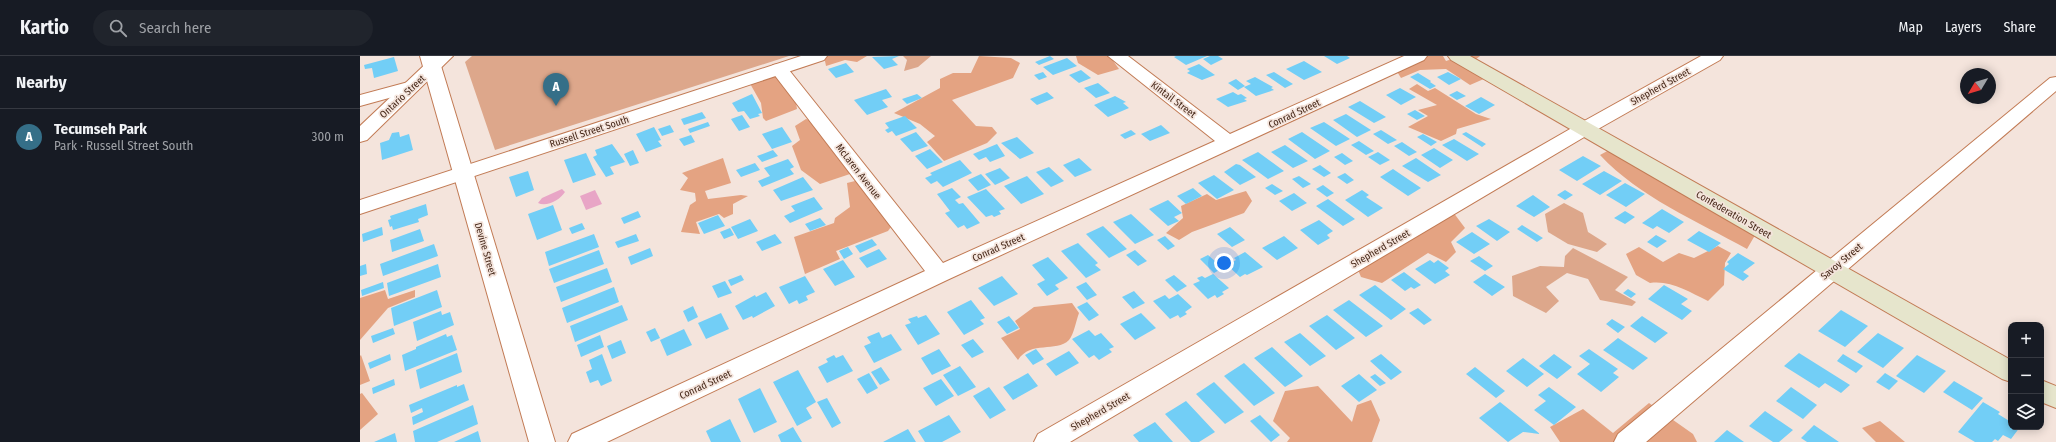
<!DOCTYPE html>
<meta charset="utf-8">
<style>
body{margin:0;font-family:"Fira Sans Condensed",sans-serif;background:#20242c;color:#f1f3f6}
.controls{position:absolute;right:12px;bottom:12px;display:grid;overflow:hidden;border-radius:8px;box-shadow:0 2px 10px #0003}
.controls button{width:36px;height:36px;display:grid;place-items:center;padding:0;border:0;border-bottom:1px solid #363941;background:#171b24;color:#f1f3f6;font:20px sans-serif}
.compass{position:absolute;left:1600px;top:12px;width:36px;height:36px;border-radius:50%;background:#171b24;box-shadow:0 2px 10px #0003;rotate:232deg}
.you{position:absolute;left:864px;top:207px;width:14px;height:14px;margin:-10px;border:3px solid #fff;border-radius:50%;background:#1a73e8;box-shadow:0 0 0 6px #1a73e833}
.badge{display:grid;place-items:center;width:26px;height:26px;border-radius:50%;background:#356f88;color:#fff;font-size:13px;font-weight:700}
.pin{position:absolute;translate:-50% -33px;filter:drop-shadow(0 1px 2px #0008)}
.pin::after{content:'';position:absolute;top:21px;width:14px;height:12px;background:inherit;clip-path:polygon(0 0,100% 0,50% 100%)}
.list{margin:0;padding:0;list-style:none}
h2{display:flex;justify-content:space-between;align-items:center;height:52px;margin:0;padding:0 16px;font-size:17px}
h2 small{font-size:13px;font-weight:400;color:#9ea1a6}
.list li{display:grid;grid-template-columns:26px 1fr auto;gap:12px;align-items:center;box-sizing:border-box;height:56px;padding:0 16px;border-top:1px solid #363941}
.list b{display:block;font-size:15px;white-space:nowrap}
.list p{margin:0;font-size:13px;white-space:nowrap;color:#9ea1a6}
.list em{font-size:13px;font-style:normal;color:#9ea1a6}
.icon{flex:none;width:22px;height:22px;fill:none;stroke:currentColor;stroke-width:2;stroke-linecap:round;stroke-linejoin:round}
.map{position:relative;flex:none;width:1696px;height:386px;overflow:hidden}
header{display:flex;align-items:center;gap:24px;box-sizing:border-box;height:56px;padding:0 20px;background:#171b24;border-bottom:1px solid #363941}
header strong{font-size:19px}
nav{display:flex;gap:22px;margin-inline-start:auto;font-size:14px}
.search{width:280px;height:36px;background:#20242c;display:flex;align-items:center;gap:10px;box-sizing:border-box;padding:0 14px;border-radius:22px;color:#9ea1a6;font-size:15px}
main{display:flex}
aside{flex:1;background:#171b24}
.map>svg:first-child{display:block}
.green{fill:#dda78b}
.forest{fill:#e4a382}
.water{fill:#e8a5c6}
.building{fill:#72cef6}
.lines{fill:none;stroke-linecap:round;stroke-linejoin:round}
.minor-casing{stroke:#c27b55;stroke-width:2}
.tertiary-casing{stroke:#c27b55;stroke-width:2}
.secondary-casing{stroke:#c27b55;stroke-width:2}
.minor{fill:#fff;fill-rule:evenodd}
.tertiary{fill:#fff;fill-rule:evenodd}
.secondary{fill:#e6e5cc;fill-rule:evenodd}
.labels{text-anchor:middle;stroke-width:3.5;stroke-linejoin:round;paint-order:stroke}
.street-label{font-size:10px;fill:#452718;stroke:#f4e4dc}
</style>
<header>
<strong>Kartio</strong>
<div class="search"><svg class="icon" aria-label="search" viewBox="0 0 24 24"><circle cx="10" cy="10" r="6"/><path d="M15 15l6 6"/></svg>Search here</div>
<nav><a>Map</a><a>Layers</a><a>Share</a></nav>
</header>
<main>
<aside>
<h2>Nearby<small></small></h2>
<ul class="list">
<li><span class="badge">A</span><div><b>Tecumseh Park</b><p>Park · Russell Street South</p></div><em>300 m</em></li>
</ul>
</aside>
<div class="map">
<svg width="1696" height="386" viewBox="0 0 1696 386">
<rect width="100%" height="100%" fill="#f4e4dc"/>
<path class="green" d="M112,0H429L135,94L105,6Z
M543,0H571L558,11L544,15L547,4Z
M1204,147L1223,157L1228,176L1247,188L1237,196L1208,188L1188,176L1185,158Z
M1213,192L1268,221L1255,234L1276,246L1272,250L1240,244L1228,223L1207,217L1186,231L1199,245L1186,257L1153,240L1152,220L1180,210L1204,211L1205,200Z"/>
<path class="forest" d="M464,0H507L497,6L485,4L466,10Z
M619,0L651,2L660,7L653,22L592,44L616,70L632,71L637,77L627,87L584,105L567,86L575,80L560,68L534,57L580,32V23L593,17H611Z
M716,0H755L751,2L759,13L738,19L718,7Z
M1043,0H1083L1086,5L1095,2L1093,0H1120L1109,9L1126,22L1110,29L1086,13L1060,14L1041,22L1031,6Z
M413,17L435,40L437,53L406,65L403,62L401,47L388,24Z
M1057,28L1068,35L1075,32L1116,58L1131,63L1097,73L1096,78L1081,85L1048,71L1068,60L1058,54L1077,49L1049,33Z
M446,63L456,66L490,112V118L460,128L441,114L432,90L440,84L435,70Z
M1251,93L1398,174L1387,193C1337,165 1279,141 1240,99Z
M363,102L371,127L345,135L348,143L381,139L388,140L373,148V158L364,162L359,158L336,166L340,178L321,176L330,149L336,145L335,137L320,134L328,122L322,117Z
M503,123L534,167L528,175L476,195L480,203L445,218L434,181L474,167L475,162L490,151L487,127Z
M886,135L892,145L884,157L832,176L819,184L806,177L823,162L821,150L847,138L856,144Z
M1078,152L1093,156L1105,172L1091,186L1096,196L1086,206L1068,197L1022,227L1001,221L991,197Z
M1358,190L1371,197L1365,207L1364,229L1348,245C1329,236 1311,224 1290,227L1276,219L1266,198L1279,191L1303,206L1319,197L1334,202Z
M25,234L28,243L55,234V241L28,252L0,284V242Z
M712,247L719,257C716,265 714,278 709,284C696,297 671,284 658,304L641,282L660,273L655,265L674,251Z
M1,299L10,325L0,329V300Z
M958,330L992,366L997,349L1011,344L1020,364L1012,386H927L930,382L913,365L925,335Z
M2,337L18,358L0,374V338Z
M1289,347L1333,378L1337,386H1200L1190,371L1223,353L1253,377Z
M1520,365L1545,386H1516L1502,372Z"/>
<path class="water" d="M202,133L205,136C200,144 187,151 178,147L182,142Z
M235,134L242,148L226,154L220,140Z"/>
<path class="building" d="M539,0L532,3L538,9L524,13L512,1Z
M690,0L694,3L679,9L675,6Z
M816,0H847L826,9L814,1Z
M850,0H858L863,3L851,9L843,3Z
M964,0H987L990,2L977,8Z
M34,1L38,15L14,22L12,12L5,13L4,9Z
M707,2L717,10L693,19L683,11Z
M944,5L962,16L944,24L926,13Z
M486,7L494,16L476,22L468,13Z
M839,8L855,19L842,24L827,17L830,15L827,13Z
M721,14L731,22L719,27L709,19Z
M683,16L687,21L679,24L674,19Z
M914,16L933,28L925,32L906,19Z
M1088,16L1101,23L1089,29L1077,21Z
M1058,17L1071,25L1070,26L1076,30L1070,33L1050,21Z
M895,21L913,31L911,32L914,34L896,40L884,31L891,28L886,25Z
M876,23L885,30L878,34L868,27Z
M738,27L750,37L736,42L724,32Z
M1040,32L1056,41L1041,49L1026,39Z
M526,33L532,41L522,44L528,51L507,59L494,44Z
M1097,35L1106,40L1097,44L1089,39Z
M687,36L694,42L677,49L670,43Z
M873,36L878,39L881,38L887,42L884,43L887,45L868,51L856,43Z
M392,38L402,57L398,58L400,60L390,63L384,55L378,56L372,47Z
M557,38L562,42L547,48L542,43Z
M755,40L766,46L763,47L769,52L748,61L734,49Z
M1121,41L1135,49L1119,58L1105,50Z
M1000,45L1026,61L1014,67L988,51Z
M1055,54L1065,60L1057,64L1047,58Z
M342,56L346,62L324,69L321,63Z
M986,58L1011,74L997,81L973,64Z
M382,59L390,71L379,75L371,63Z
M545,60L557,72L536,80L532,75L528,77L525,74L529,72L525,67Z
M348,66L350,70L330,77L328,73Z
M964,66L990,83L976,90L950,72Z
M310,69L314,76L302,80L298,73Z
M801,69L810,77L790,85L781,78Z
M294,71L301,84L298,85L302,90L286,96L276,78Z
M422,71L432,86L412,93L402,78Z
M771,74L776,78L765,83L760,79Z
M1021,74L1037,84L1028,88L1013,78Z
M39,76L40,81L49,78L53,94L22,104L20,87L29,84L32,77Z
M556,76L568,90L552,96L540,83Z
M942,76L970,95L955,103L928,83Z
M1106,76L1126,88L1122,91L1102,78Z
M1063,78L1077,86L1071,90L1057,81Z
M331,79L335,86L324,90L319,83Z
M657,81L674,97L660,103L641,87Z
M1094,83L1119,98L1107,105L1082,89Z
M999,85L1014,95L1006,99L991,89Z
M1042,86L1057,96L1049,100L1034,90Z
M252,88L265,106L250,111L254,118L246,121L233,101L237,99L235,94Z
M637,88L645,100L630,106L626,101L619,104L613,98Z
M925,89L948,105L933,112L911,96Z
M1074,92L1093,104L1080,112L1061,99Z
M570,93L583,106L567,113L555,100Z
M273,94L279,107L270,110L264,98Z
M413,94L418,100L402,106L397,100Z
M898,96L924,115L908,123L882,104Z
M1018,96L1030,104L1020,109L1008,101Z
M226,97L236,119L213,127L204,104Z
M982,97L993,105L985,109L974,101Z
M1223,100L1241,110L1217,125L1199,114Z
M719,102L732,114L715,121L703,109Z
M1056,102L1081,119L1068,126L1042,110Z
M428,103L434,111L430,113L434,118L402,131L398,125L410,120L404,112Z
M600,104L612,117L583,131L577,125L571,128L565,122L572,119L570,117Z
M395,107L400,114L381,121L376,114Z
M876,108L880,109L896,121L880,129L864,116Z
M960,109L971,117L964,121L952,113Z
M689,111L704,125L691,131L676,116Z
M640,112L650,122L635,129L625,118Z
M1033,113L1061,132L1048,140L1020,121Z
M168,115L174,134L156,141L149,121Z
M1244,115L1262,125L1240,139L1222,128Z
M985,117L994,124L987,128L977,121Z
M621,118L631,129L618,135L608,124Z
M854,119L874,134L857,143L838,127Z
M667,120L684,138L661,148L644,130Z
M939,120L951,128L943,132L932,123Z
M443,121L453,134L421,145L413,134Z
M1265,127L1285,138L1266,151L1246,139Z
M912,128L923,135L915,139L905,132Z
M963,129L974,137L967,141L956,133Z
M592,132L601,141L595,144L599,148L603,147L620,167L607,173L604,169L598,172L585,157L590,155L577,138Z
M833,132L842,140L826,148L817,140Z
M626,133L645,153L639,155L641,158L634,161L632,159L626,161L607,141Z
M1002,134L1009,139L1006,141L1023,152L1008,161L985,144Z
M1205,134L1213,139L1205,144L1197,139Z
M934,137L947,147L932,155L919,145Z
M1173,139L1190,151L1174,161L1156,150Z
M454,141L463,153L430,167L424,160L435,155L431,150Z
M968,143L995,163L983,170L956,150Z
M808,144L822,157L814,161L819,165L808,170L789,153Z
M66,148L68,159L58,163L59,166L33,174L32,170L30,171L28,164L31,163L30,160Z
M193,149L202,174L177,184L168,158Z
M1302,153L1324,166L1309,177L1297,170L1293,173L1282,167Z
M278,155L281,161L264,168L261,162Z
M1265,155L1275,161L1265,168L1254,162Z
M771,158L794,179L775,188L753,166Z
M358,159L365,170L344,178L338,167Z
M460,162L466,169L450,175L445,168Z
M390,163L398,175L378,183L371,171Z
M1129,163L1150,176L1137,185L1116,170Z
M959,164L973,175L967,179L970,182L958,189L940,174Z
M222,167L225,173L212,178L209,172Z
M1162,169L1183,182L1177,186L1157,173Z
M743,170L767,193L749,202L726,178Z
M22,171L23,179L3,186L2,178Z
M870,171L885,184L872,191L857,178Z
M370,172L374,179L364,183L360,176Z
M60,173L64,185L32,196L30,184Z
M1339,175L1361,187L1349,196L1327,184Z
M1112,176L1130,188L1114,198L1096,186Z
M234,178L239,191L189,210L185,196Z
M276,178L279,185L258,192L255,186Z
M415,178L422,187L402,195L396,186Z
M1296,179L1307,185L1297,192L1287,186Z
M805,180L815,190L808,194L797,184Z
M924,180L938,192L917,204L902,192Z
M512,183L517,189L500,197L495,190Z
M718,187L738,207L735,209L741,214L726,222L701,195Z
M74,188L78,200L23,220L20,208Z
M488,191L493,198L484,203L479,195Z
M290,192L293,200L271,209L268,201Z
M519,193L527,203L507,212L499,202Z
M239,194L244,208L194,227L189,213Z
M775,194L787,205L778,210L766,199Z
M885,196L903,211L887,219L885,218L880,221L867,209L876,204L874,202Z
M1378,197L1395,207L1383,216L1389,220L1383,225L1363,213L1369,208L1367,206Z
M848,199L863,212L854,217L840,203Z
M1119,200L1133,210L1125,215L1110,205Z
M688,201L708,222L695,229L699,233L687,240L677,228L685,224L672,209Z
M483,204L495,221L475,230L463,213Z
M1070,204L1074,207L1078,204L1089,212L1085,215L1090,219L1075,228L1055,213Z
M6,208L7,218L0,220V210Z
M78,208L81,221L29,240L27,227Z
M247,212L252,226L201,246L196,231Z
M1044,216L1061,229L1054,233L1051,231L1045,235L1031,224Z
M853,218L869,232L862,236L864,238L857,242L855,239L848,243L833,228L840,225L837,222L842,220L845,222Z
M1125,218L1145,231L1132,240L1113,226Z
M381,219L384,224L371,230L368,224Z
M814,219L827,230L817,236L805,224Z
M445,220L455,236L446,240L448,244L439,248L437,244L429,248L419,231Z
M642,220L658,238L634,250L618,232Z
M365,225L372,237L358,242L352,230Z
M23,226L24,232L2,240L1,234Z
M726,226L737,239L727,244L716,231Z
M1015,229L1046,253L1031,264L999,239Z
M1304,229L1328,243L1321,248L1332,255L1322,264L1288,243Z
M254,231L259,246L207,267L202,252Z
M1268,233L1276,238L1271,242L1263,237Z
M77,234L82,251L34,270L31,252Z
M774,235L785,247L773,253L762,241Z
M406,236L415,250L393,262L392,260L383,264L375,250L395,239L396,241Z
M818,238L832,251L825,256L827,258L820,262L818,259L810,263L793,245L805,239L809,243Z
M611,244L625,262L620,264L624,268L604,279L587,256Z
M989,244L1023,270L1006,281L973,254Z
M727,246L739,259L729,265L717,251Z
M262,249L268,264L215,286L210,270Z
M333,250L338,261L328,266L323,255Z
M1058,252L1072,264L1064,269L1049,257Z
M1481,254L1508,270L1485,291L1458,275Z
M81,255L82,259L90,256L94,269L57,285L53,266Z
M361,257L369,273L346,283L338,267Z
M781,257L796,272L775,284L760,268Z
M566,259L580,278L558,289L545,269L551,267L548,263L557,260L558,262Z
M967,259L995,282L976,294L949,270Z
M649,260L659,272L647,278L637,266Z
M1282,260L1308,277L1295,287L1270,270Z
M1252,263L1265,271L1258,277L1246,268Z
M33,272L35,278L13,287L11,280Z
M295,272L300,282L291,286L286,276Z
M324,273L332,289L307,300L300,284Z
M729,274L735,280L741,277L754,291L749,293L752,296L739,304L734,299L729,302L712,283Z
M519,276L522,282L531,278L542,294L514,307L504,290L511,287L507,281Z
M940,277L966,300L950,310L924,286Z
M1518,277L1544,292L1523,312L1497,296Z
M86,278L87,281L92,279L97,294L45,315L42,299L56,293V291Z
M240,279L244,291L221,301L217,289Z
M1258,282L1288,302L1273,314L1243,294Z
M613,283L624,296L612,302L601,289Z
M261,284L266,297L252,303L247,290Z
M912,291L943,320L925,331L894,302Z
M579,293L591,310L572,319L561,302Z
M676,293L684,303L673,309L665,299Z
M1229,293L1258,313L1253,317L1259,321L1241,336L1217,318L1230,308L1219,300Z
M709,295L719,307L696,320L686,308Z
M97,297L102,316L60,333L56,314Z
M1439,297L1490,329L1481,337L1465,327L1459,332L1424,310Z
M30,298L31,304L10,313L8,307Z
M242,298L252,325L241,330L238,324L230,327L226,316L232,313L229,304Z
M1021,298L1042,316L1031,324L1010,305Z
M1194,298L1212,311L1197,323L1179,310Z
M1483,298L1503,310L1496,317L1477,305Z
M474,299L476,302L483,299L493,315L467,327L458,311L468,306L466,303Z
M1557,299L1586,315L1564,337L1536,320Z
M1163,302L1184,318L1167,331L1146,315Z
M884,307L915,337L894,350L864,320Z
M600,310L616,331L598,340L583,319Z
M521,311L530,324L520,329L511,316Z
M1115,311L1145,335L1136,342L1106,318Z
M438,314L456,346L446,352L452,362L437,370L413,326Z
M509,317L518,332L507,338L497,323Z
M668,317L678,330L653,344L643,331Z
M1525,317L1538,325L1529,334L1516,326Z
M999,318L1017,334L999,346L981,330Z
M1015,318L1026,327L1020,330L1010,321Z
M34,323L35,329L13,338L12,332Z
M581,323L594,340L576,350L563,332Z
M1594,325L1623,342L1612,354L1583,336Z
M854,326L884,356L865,368L836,338Z
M104,328L109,344L53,369L52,361L63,356L62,352L51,357L49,349L97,329V331Z
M629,331L646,354L630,363L613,340Z
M1189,331L1216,351L1194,369L1174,354L1186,345L1178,339Z
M1431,331L1457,349L1443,363L1416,345Z
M400,332L417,366L394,377L378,343Z
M467,342L481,367L472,372L457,346Z
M826,345L855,376L839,386H831L805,358Z
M1140,346L1180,378L1163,376L1148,386L1119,362Z
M1623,346L1640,356L1638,358L1651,366V371H1660L1651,383L1643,379L1638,385L1635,383L1632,386H1615L1598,376Z
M113,349L118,368L77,386H55L53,375Z
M1405,355L1433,374L1419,386H1413L1389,370Z
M589,359L601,376L582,386H565L558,375Z
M900,359L920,379L911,386L890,365Z
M370,363L381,386H351L346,375Z
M795,366L813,386H779L773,379Z
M1454,369L1479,386H1447L1441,382Z
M433,371L442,386H421L418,379Z
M548,373L556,386H523Z
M1367,374L1384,386H1354Z
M118,375L121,386H94Z
M35,377L37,386H14Z"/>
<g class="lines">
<g class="minor-casing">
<path id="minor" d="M60,0H78L195,386H169Z
M748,0H768L870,78L1044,0H1067L1064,4L587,224L247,386H208L212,378L565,215L413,17L410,13L413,9L419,8L425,9L583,207L855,85Z
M1341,0H1363L1360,4L1231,77L710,386H674L678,378L1217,69Z
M1696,21V35L1286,386H1254L1258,378L1690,22Z
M52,25L58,26L61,30L58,34L0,50V39Z"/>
</g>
<g class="tertiary-casing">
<path id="tertiary" d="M74,0H93L7,84L0,86V70Z
M441,0H467L464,4L0,158V144Z"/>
</g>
<g class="secondary-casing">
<path id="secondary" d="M1088,0H1110L1651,304V326L1642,323L1091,4Z
M1681,324L1696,330V352L1681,346Z"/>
</g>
<use href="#minor" class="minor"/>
<use href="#tertiary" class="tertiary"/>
<use href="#secondary" class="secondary"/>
</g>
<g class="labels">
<g class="street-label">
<text transform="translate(1300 30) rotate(-29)" y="4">Shepherd Street</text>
<text transform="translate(42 40) rotate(-43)" y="4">Ontario Street</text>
<text transform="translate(814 43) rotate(37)" y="4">Kintail Street</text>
<text transform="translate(934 57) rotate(-25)" y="4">Conrad Street</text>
<text transform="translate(229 75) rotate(-18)" y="4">Russell Street South</text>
<text transform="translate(499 115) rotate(52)" y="4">McLaren Avenue</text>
<text transform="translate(1374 158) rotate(30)" y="4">Confederation Street</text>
<text transform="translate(638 191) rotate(-24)" y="4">Conrad Street</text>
<text transform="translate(1020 192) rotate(-30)" y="4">Shepherd Street</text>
<text transform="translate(126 193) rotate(74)" y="4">Devine Street</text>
<text transform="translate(1481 205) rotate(-40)" y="4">Savoy Street</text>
<text transform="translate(345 328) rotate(-25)" y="4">Conrad Street</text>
<text transform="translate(740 355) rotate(-30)" y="4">Shepherd Street</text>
</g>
</g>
</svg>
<div class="controls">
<button>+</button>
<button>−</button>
<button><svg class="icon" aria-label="layers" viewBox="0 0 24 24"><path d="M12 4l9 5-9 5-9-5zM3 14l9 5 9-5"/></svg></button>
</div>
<svg class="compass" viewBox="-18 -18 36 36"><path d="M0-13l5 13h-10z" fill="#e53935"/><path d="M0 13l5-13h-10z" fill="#9ea1a6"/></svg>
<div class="you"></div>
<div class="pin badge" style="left:196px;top:50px">A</div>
</div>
</main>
